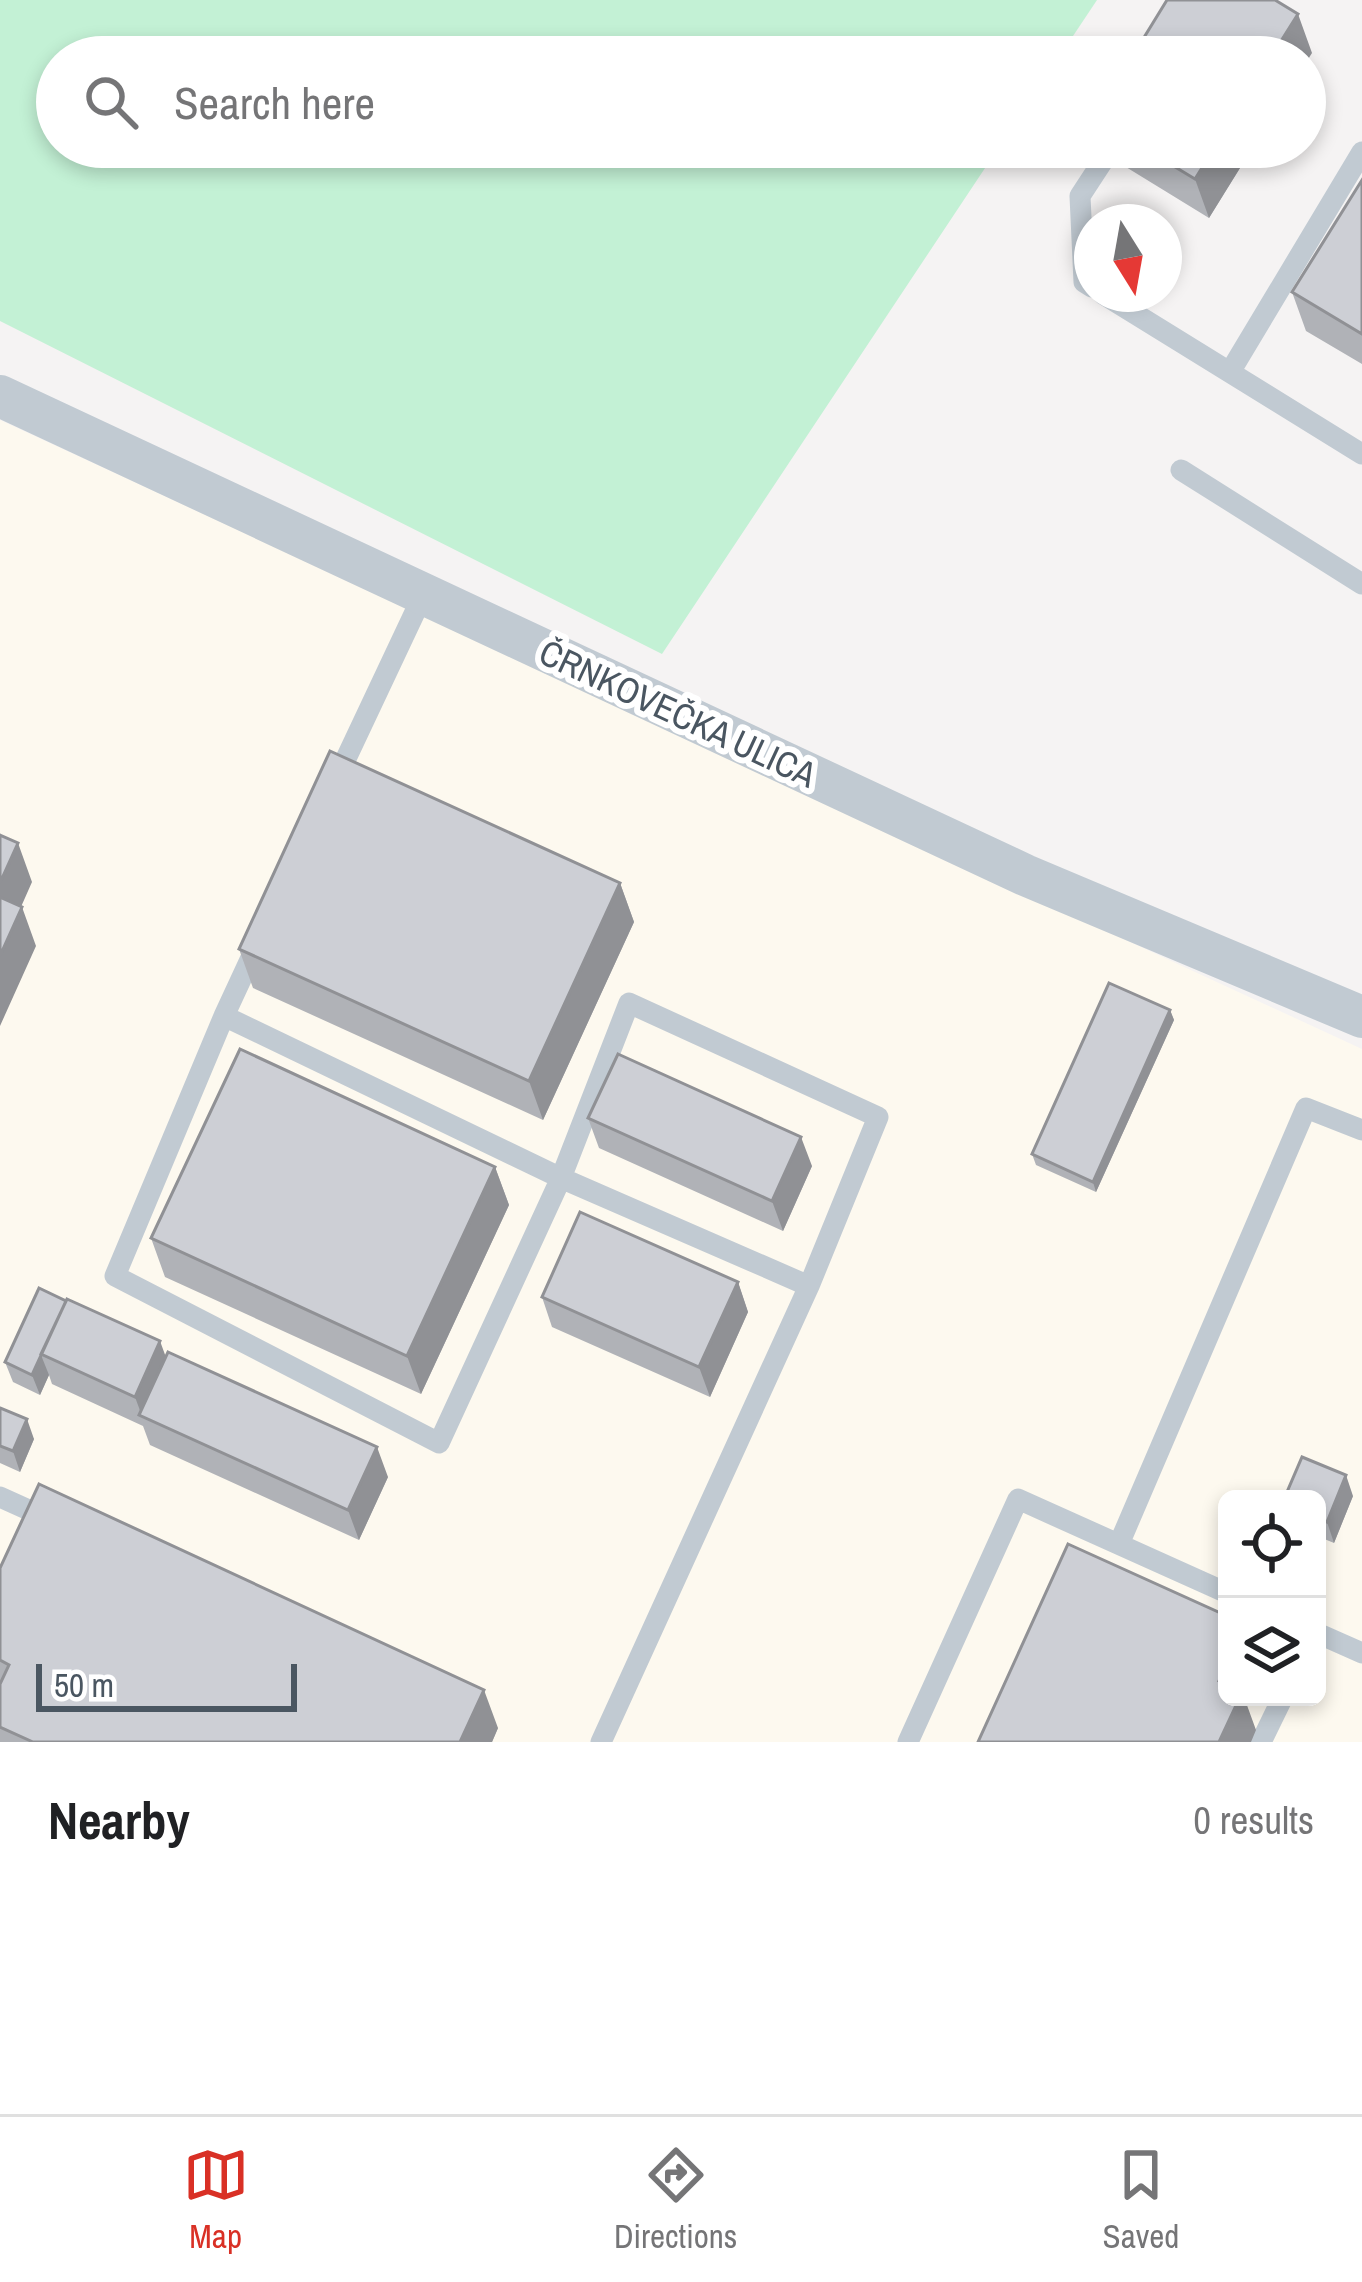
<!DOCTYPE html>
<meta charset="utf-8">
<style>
body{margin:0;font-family:"Archivo Narrow",sans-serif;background:#f6f6f6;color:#202124}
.controls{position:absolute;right:36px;bottom:36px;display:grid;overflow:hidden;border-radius:18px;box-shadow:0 6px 18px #0003}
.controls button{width:108px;height:108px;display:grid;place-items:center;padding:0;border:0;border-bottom:3px solid #e0e0e0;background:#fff;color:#202124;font:60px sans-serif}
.compass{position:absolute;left:1074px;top:204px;width:108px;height:108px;border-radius:50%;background:#fff;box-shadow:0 6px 18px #0003;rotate:169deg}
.scale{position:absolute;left:36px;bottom:30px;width:261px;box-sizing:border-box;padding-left:12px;border:6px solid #4a5661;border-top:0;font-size:33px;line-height:42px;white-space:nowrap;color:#4a5661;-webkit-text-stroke:9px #fff;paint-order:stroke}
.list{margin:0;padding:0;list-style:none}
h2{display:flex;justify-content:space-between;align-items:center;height:156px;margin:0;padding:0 48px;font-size:51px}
h2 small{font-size:39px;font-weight:400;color:#757577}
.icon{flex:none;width:66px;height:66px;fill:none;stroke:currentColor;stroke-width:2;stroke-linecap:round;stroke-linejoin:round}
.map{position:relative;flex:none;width:1362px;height:1742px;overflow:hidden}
.search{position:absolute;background:#fff;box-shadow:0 6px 18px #0003;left:36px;right:36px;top:36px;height:132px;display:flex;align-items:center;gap:30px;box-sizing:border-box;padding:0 42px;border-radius:66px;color:#757577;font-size:45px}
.sheet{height:372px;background:#fff}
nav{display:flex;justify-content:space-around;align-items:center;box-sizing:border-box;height:168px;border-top:3px solid #e0e0e0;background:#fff;font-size:33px;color:#757577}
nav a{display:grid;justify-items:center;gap:6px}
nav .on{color:#d93025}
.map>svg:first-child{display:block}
.commercial{fill:#fdf9ef;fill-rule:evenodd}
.green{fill:#c3f1d5}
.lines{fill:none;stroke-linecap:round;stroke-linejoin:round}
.service{stroke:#c1cad2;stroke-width:21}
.minor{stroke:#c1cad2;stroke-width:42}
.wall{fill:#b0b2b7}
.shaded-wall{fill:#909195}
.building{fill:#cdcfd5;stroke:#909195;stroke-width:3}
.labels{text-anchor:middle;stroke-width:12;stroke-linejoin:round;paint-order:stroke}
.street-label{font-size:36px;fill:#4a5661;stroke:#fff}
</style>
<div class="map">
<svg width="1362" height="1742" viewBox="0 0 1362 1742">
<rect width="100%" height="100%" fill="#f5f3f3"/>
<path class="commercial" d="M0,420L1362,1049V1742H0ZM1227,1499H1317V1697H1227Z"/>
<path class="green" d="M0,0H1097L1059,57H57V147H999L662,654L0,321Z"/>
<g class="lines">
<path class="service" d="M1092,287L1084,282L1080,196L1112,147
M1103,294L1362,454
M1230,372L1362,152
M1181,470L1362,584
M334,784L424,593
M256,947L224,1016L561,1178L629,1003L878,1117L809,1286L601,1742
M224,1016L115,1276L439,1443L561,1178L809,1286
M0,1497L42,1516L38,1523
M1119,1544L1306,1108L1362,1130
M1317,1633L1362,1653
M908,1742L1018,1499L1227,1593
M1261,1742L1283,1697"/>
<path class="minor" d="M0,396L1025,875L1362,1017"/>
</g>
<path class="wall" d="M1105,147H1253L1209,218L1108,156Z
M1362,180V364L1306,331L1292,292Z
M620,883L634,922L543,1120L253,988L239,949Z
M1170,1010L1174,1020L1096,1192L1036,1165L1032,1154Z
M588,1118L812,1166L783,1231L599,1148Z
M495,1167L509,1205L421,1394L165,1277L151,1238Z
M738,1282L748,1312L710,1397L552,1327L542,1297Z
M39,1288L388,1477L359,1540L150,1445L143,1426L52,1384L49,1375L40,1395L13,1382L5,1362Z
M0,1408L34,1439L20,1472L0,1463Z
M1353,1496L1334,1543L1317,1536V1499Z
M0,1568L498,1728L492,1742H0Z"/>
<path class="shaded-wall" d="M1298,14L1312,53L1305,64V57H1271Z
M1215,147H1253L1209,218L1195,179Z
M18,843L32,882L9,934L0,910V883Z
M620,883L634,922L543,1120L529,1081Z
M22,907L36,946L0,1026V956Z
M1170,1010L1174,1020L1096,1192L1093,1182Z
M801,1137L812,1166L783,1231L772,1201Z
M495,1167L509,1205L421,1394L407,1356Z
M738,1282L748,1312L710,1397L699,1367Z
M160,1341L171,1371L142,1416L135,1397Z
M41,1355L49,1375L40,1395L32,1375Z
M27,1419L34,1439L20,1472L13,1451Z
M377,1447L388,1477L359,1540L348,1510Z
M1346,1475L1353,1496L1334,1543L1327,1522Z
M1227,1663V1697H1244L1256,1730L1251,1742H1219V1681Z
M484,1690L498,1728L492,1742H460Z"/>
<path class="building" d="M1167,0H1275L1298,14L1271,57H1132Z
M1142,147H1215L1195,179Z
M1362,180V334L1292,292Z
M330,751L620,883L529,1081L239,949Z
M0,835L18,843L0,883Z
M0,897L22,907L0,956Z
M1109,983L1170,1010L1093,1182L1032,1154Z
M240,1049L495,1167L407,1356L151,1238Z
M618,1054L801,1137L772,1201L588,1118Z
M580,1212L738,1282L699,1367L542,1297Z
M39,1288L66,1301L32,1375L5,1362Z
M67,1299L160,1341L135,1397L41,1354Z
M168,1352L377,1447L348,1510L139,1415Z
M0,1408L27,1419L13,1451L0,1446Z
M1302,1457L1346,1475L1327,1522L1317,1518V1499H1284Z
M39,1484L484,1690L460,1742H33L0,1727V1684L9,1665L0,1660V1568Z
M1068,1544L1227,1616V1663L1219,1681L1227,1684V1697H1240L1219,1742H978Z"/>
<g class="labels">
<g class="street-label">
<text transform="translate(678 713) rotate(25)" y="13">ČRNKOVEČKA ULICA</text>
</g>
</g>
</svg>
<div class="controls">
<button><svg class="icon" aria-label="locate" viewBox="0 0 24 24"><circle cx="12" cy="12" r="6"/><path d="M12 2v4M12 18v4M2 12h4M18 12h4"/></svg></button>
<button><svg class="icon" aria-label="layers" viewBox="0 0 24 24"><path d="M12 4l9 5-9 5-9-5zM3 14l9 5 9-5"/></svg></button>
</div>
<svg class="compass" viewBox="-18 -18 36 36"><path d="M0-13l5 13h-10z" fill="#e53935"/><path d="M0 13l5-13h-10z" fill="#757577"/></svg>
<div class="scale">50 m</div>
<div class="search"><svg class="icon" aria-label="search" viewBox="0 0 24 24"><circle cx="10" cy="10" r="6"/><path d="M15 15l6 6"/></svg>Search here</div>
</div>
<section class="sheet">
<h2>Nearby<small>0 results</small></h2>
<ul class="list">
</ul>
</section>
<nav>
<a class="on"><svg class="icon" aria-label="map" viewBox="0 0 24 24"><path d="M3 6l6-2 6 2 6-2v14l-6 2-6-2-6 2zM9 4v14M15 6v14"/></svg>Map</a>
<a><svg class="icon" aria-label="directions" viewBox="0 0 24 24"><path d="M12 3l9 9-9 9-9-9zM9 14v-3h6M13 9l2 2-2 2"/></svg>Directions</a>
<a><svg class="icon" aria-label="saved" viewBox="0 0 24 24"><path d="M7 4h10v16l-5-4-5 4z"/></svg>Saved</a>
</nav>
